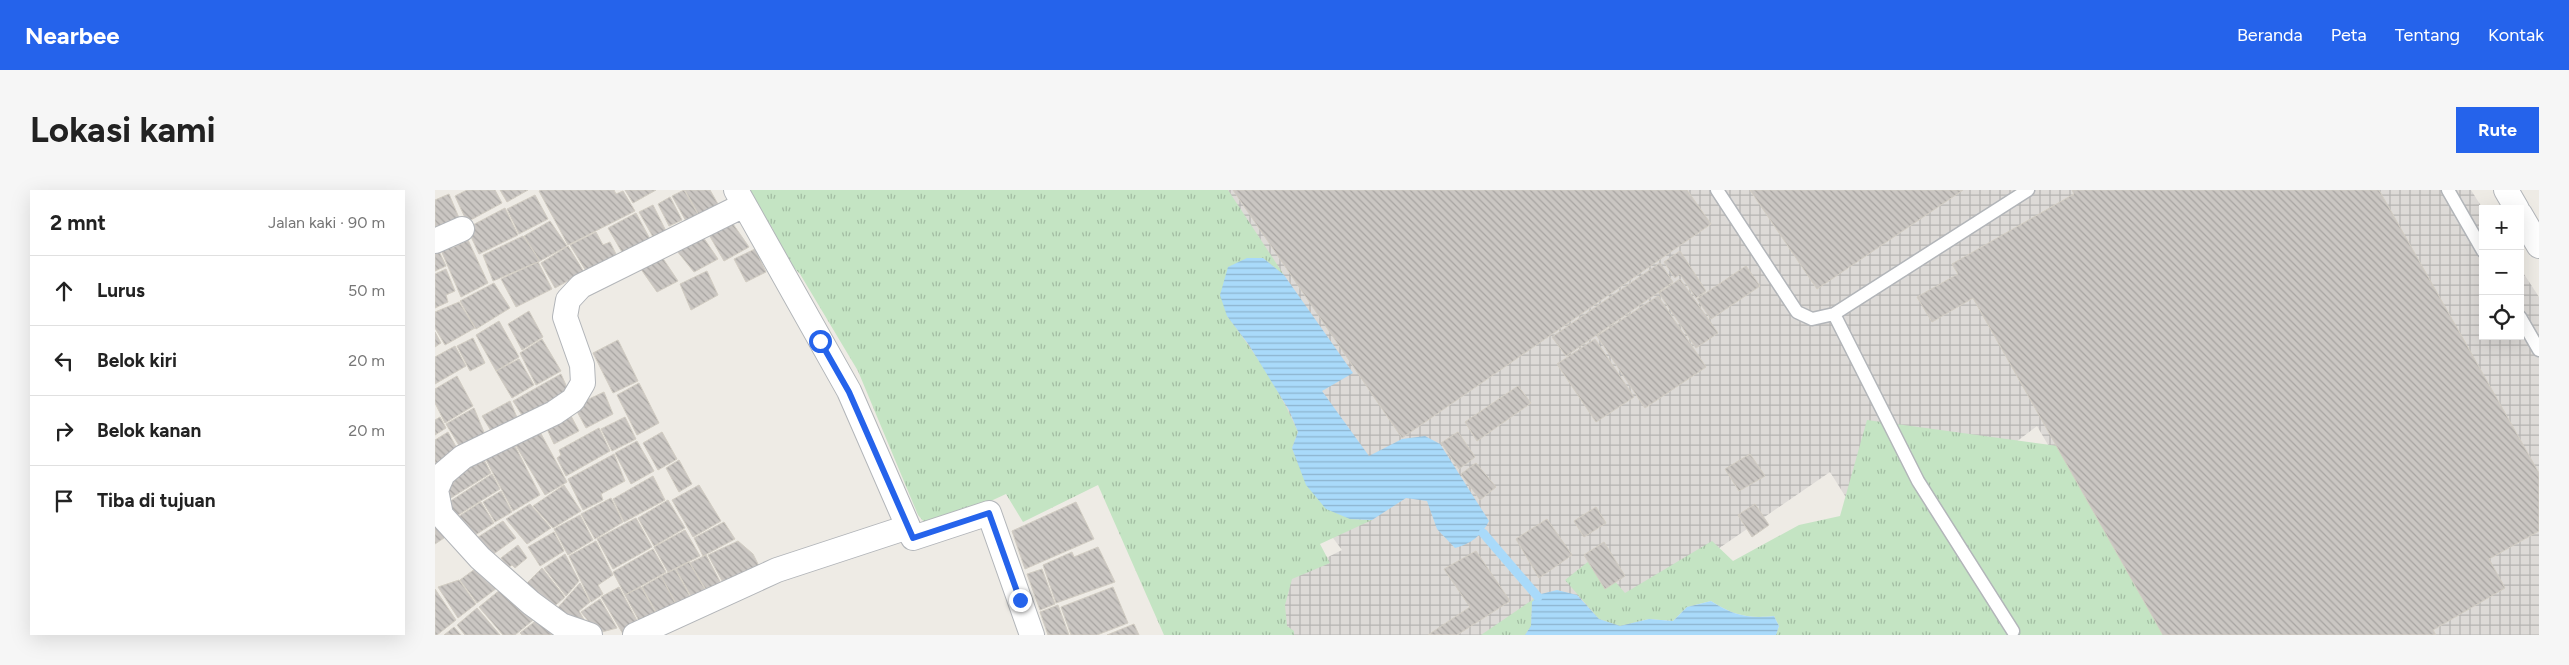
<!DOCTYPE html>
<html lang="id">
<meta charset="utf-8">
<style>
body{margin:0;font-family:Figtree,sans-serif;background:#f6f6f6;color:#222}
.controls{position:absolute;right:15px;top:15px;display:grid;overflow:hidden;border-radius:0px;box-shadow:0 5px 20px #0002}
.controls button{width:45px;height:45px;display:grid;place-items:center;padding:0;border:0;border-bottom:1px solid #e0e0e0;background:#fff;color:#222;font:25px sans-serif}
.stop{position:absolute;width:15px;height:15px;margin:-11px;border:4px solid #2563eb;border-radius:50%;background:#fff}
.stop.end{background:#2563eb;border-color:#fff;box-shadow:0 1px 5px #0008}
.list{margin:0;padding:0;list-style:none}
h2{display:flex;justify-content:space-between;align-items:center;height:65px;margin:0;padding:0 20px;font-size:21px}
h2 small{font-size:16px;font-weight:400;color:#767676}
.list li{display:grid;grid-template-columns:32px 1fr auto;gap:15px;align-items:center;box-sizing:border-box;height:70px;padding:0 20px;border-top:1px solid #e0e0e0}
.list b{display:block;font-size:19px;white-space:nowrap}
.list em{font-size:16px;font-style:normal;color:#767676}
.icon{flex:none;width:28px;height:28px;fill:none;stroke:currentColor;stroke-width:2;stroke-linecap:round;stroke-linejoin:round}
.map{position:relative;flex:none;width:2104px;height:445px;overflow:hidden;border-radius:0px}
header{display:flex;align-items:center;gap:30px;box-sizing:border-box;height:70px;padding:0 25px;background:#2563eb;color:#fff}
header strong{font-size:24px}
nav{display:flex;gap:28px;margin-inline-start:auto;font-size:18px}
.intro{display:flex;align-items:center;justify-content:space-between;box-sizing:border-box;height:120px;padding:0 30px}
h1{margin:0;font-size:35px}
.button{padding:12px 22px;border-radius:0px;background:#2563eb;color:#fff;font-size:18px;font-weight:700}
main{display:flex;gap:30px;padding:0 30px}
aside{flex:1;background:#fff;border-radius:0px;box-shadow:0 5px 20px #0002}
.map>svg:first-child{display:block}
.industrial{fill:url(#industrial-grid)}
.grass{fill:url(#grass-tufts)}
.water{fill:url(#water-rules)}
.lines{fill:none;stroke-linecap:round;stroke-linejoin:round}
.stream{stroke:#a9dafa;stroke-width:9}
.building{fill:url(#building-back-hatch);stroke:#d2cdc3}
.service-casing{stroke:#b2b5b9;stroke-width:15}
.minor-casing{stroke:#b2b5b9;stroke-width:26}
.service{stroke:#fff;stroke-width:12}
.minor{stroke:#fff;stroke-width:24}
.route{stroke:#2563eb;stroke-width:6}
</style>
<header>
<strong>Nearbee</strong>
<nav><a>Beranda</a><a>Peta</a><a>Tentang</a><a>Kontak</a></nav>
</header>
<div class="intro"><h1>Lokasi kami</h1><a class="button">Rute</a></div>
<main>
<aside>
<h2>2 mnt<small>Jalan kaki · 90 m</small></h2>
<ul class="list">
<li><svg class="icon" aria-label="ahead" viewBox="0 0 24 24"><path d="M12 20V5M6 11l6-6 6 6"/></svg><div><b>Lurus</b></div><em>50 m</em></li>
<li><svg class="icon" aria-label="left" viewBox="0 0 24 24"><path d="M17 20v-9H6M10 6l-5 5 5 5"/></svg><div><b>Belok kiri</b></div><em>20 m</em></li>
<li><svg class="icon" aria-label="right" viewBox="0 0 24 24"><path d="M7 20v-9h11M14 6l5 5-5 5"/></svg><div><b>Belok kanan</b></div><em>20 m</em></li>
<li><svg class="icon" aria-label="arrive" viewBox="0 0 24 24"><path d="M6 21V4h12l-3 4 3 4H6"/></svg><div><b>Tiba di tujuan</b></div></li>
</ul>
</aside>
<div class="map">
<svg width="2104" height="445" viewBox="0 0 2104 445">
<defs>
<pattern id="industrial-grid" width="8" height="8" patternUnits="userSpaceOnUse" patternTransform="scale(1.25)"><rect width="8" height="8" fill="#dddad7"/><path d="M0 4h8M4 0v8" fill="none" stroke="#b6b4b2"/></pattern>
<pattern id="grass-tufts" width="24" height="20" patternUnits="userSpaceOnUse" patternTransform="scale(1.25)"><rect width="24" height="20" fill="#c4e4c3"/><path d="M3 7l-1-3M5 7V3M7 7l1-3M15 17l-1-3M17 17v-4M19 17l1-3" fill="none" stroke="#a2bca2"/></pattern>
<pattern id="water-rules" width="6" height="5" patternUnits="userSpaceOnUse" patternTransform="scale(1.25)"><rect width="6" height="5" fill="#a9dafa"/><path d="M0 2.5h6" fill="none" stroke="#8db4ce"/></pattern>
<pattern id="building-back-hatch" width="6" height="6" patternUnits="userSpaceOnUse" patternTransform="scale(1.25)"><rect width="6" height="6" fill="#cac6c2"/><path d="M-1 5l2 2M0 0l6 6M5-1l2 2" fill="none" stroke="#a7a4a1"/></pattern>
</defs>
<rect width="100%" height="100%" fill="#eeebe5"/>
<path class="industrial" d="M759,0H2036L2048,19V146H2085V78L2104,107V445H1724L1602,236L1508,308L1444,360L1395,282L1197,418L1212,445H831L810,409L907,360L720,110Z"/>
<path class="grass" d="M310,0H793L849,85L828,68L792,126C818,160 846,202 863,242L857,258L864,276L915,329L937,330L885,354L895,373L857,389L850,415L852,436L859,441V445H729L663,295L588,332L571,304L495,339L483,325L423,181L365,84L339,57L338,39Z
M1432,230L1623,256L1733,445H1341L1344,436L1339,426C1313,429 1298,425 1276,411L1252,417L1238,431L1214,429L1185,436L1164,429L1130,390L1159,367L1190,403L1277,351L1298,371L1364,335L1405,326Z
M1106,404L1097,412L1096,436L1090,445H1046Z"/>
<path class="water" d="M812,68H828L849,85L918,183L887,201L934,266L967,249L990,246L1005,254L1054,331C1047,345 1036,354 1020,358L1002,339L992,311L971,308L937,330L915,329L891,319L871,295L857,258L863,242L854,220L814,155L792,126L785,105L793,77Z
M1122,400L1142,405L1164,429L1185,436L1214,429L1238,431L1252,417L1276,411C1298,425 1313,429 1339,426L1344,436L1341,445H1090L1096,436L1097,412L1106,404Z"/>
<g class="lines">
<path class="stream" d="M1048,343L1103,407"/>
</g>
<path class="building" d="M32,0H60L67,13L32,32L20,6Z
M65,0H93L72,12Z
M106,0H179L181,4L188,1L200,21L133,55L104,1Z
M190,0H221L198,13Z
M249,0L264,26L252,33L237,6Z
M250,0H275L283,14L264,25Z
M798,0H1252L1276,34L967,248Z
M1315,0H1528L1382,99Z
M1637,0H1944L2104,283V341L2054,369L2070,398L1998,440L2001,445H1728L1538,108L1497,132L1482,107L1523,84L1517,74L1639,4Z
M14,4L27,35L0,47V10Z
M100,5L113,29L84,44L72,19Z
M235,7L247,30L234,36L223,14Z
M218,15L231,41L218,47L204,22Z
M70,18L83,45L44,64L32,38Z
M201,23L215,49L188,64L173,38Z
M115,31L132,56L105,71L89,46Z
M296,31L314,57L289,71L273,43Z
M161,42L168,55L175,52L182,66L151,81L135,55Z
M266,44L283,69L259,82L242,61Z
M88,46L105,71L58,91L48,65Z
M13,48L17,58L33,50L53,93L26,107L3,53Z
M1,55L11,76L0,81V56Z
M133,56L149,82L120,98L106,73Z
M320,59L331,82L311,92L299,69Z
M1245,61L1271,101L1261,108L1245,84L1240,88L1229,72Z
M225,64L243,91L222,102L203,75Z
M103,72L117,99L81,117L66,89Z
M1225,73L1238,92L1131,166L1117,147Z
M1311,76L1325,96L1276,129L1262,109Z
M11,79L20,101L11,105L13,112L0,118V84Z
M272,81L283,105L256,120L245,94Z
M1245,89L1283,143L1261,158L1224,103Z
M59,93L75,118L41,139L25,111Z
M1223,106L1271,177L1210,218L1162,146Z
M24,112L40,138L10,155L0,138V122Z
M94,121L108,147L87,160L73,134Z
M64,131L84,167L61,181L41,145Z
M0,142L6,153L0,157Z
M38,148L50,173L35,181L22,156Z
M107,149L126,181L101,195L85,163Z
M1160,149L1199,207L1161,232L1122,174Z
M183,150L203,191L178,203L158,163Z
M20,156L31,176L0,194V167Z
M84,169L99,195L77,208L61,181Z
M126,184L134,202L90,230L78,211Z
M22,186L38,216L10,233L0,213V199Z
M204,193L224,233L202,245L182,205Z
M1083,196L1096,213L1042,251L1030,232Z
M169,202L178,224L151,238L139,216Z
M75,211L84,232L58,244L47,226Z
M39,218L51,247L28,262L11,234Z
M136,226L144,241L119,254L112,239Z
M5,227L11,238L0,245V230Z
M190,227L201,249L177,261L166,239Z
M164,238L175,261L131,286L122,268L126,265L124,260Z
M104,240L132,292L110,305L80,254Z
M13,242L25,264L0,284V250Z
M227,242L242,269L223,280L208,253Z
M1023,242L1040,267L1024,279L1006,253Z
M202,251L219,281L196,294L180,263Z
M78,252L105,305L78,321L50,268Z
M179,264L190,291L166,304L168,310L148,320L133,289Z
M1315,264L1330,286L1304,301L1290,279Z
M47,266L56,283L11,311L8,293Z
M244,270L257,294L244,302L231,278Z
M1041,273L1061,297L1045,310L1026,284Z
M57,284L65,299L12,332L8,316Z
M218,286L230,310L189,332L178,309Z
M129,295L146,321L118,338L98,316Z
M264,295L286,331L258,347L237,310Z
M66,301L77,322L60,332L48,312Z
M176,308L188,332L160,349L146,324Z
M233,310L250,338L219,356L203,328Z
M46,312L59,333L34,349L15,332Z
M641,312L659,349L590,379L577,341Z
M95,314L116,338L92,354L71,329Z
M1320,314L1334,335L1317,347L1303,325Z
M1161,317L1171,333L1149,347L1139,331Z
M145,325L158,350L133,365L119,339Z
M201,328L217,357L178,379L162,349Z
M1112,329L1137,365L1104,388L1081,349Z
M68,331L81,348L53,368L34,353Z
M289,332L300,349L268,366L259,348Z
M0,333L15,344L0,354Z
M250,340L265,366L233,382L219,357Z
M119,342L129,361L105,376L93,357Z
M161,351L178,385L163,395L168,404L156,412L134,366Z
M303,351L318,364L328,384L292,400L273,365Z
M1169,352L1190,386L1170,399L1149,365Z
M83,355L92,368L80,378L77,375L73,378L66,368Z
M663,357L680,392L621,413L608,375L637,362L639,367Z
M218,359L231,382L190,405L178,382Z
M1041,361L1075,411L1022,445H993L1035,417L1009,379Z
M130,364L144,391L131,406L109,378Z
M271,365L290,401L276,408L255,373Z
M254,372L275,408L261,415L241,379Z
M44,376L62,398L42,413L25,390Z
M107,378L130,407L115,420L92,393Z
M240,379L257,410L243,417L226,386Z
M607,379L620,414L605,420L592,384Z
M226,386L245,422L227,432L207,397Z
M24,390L41,414L23,428L3,397Z
M145,393L155,412L144,421L151,433L119,422Z
M71,395L103,426L80,445H68L44,417Z
M184,397L206,438L188,444L166,407Z
M206,397L226,432L208,438L190,405Z
M678,397L693,433L662,445H636L626,417Z
M0,399L21,430L2,445H0Z
M165,409L182,438L163,443L146,422Z
M623,415L634,445H613L605,422Z
M42,418L65,445H30L22,435Z
M107,426L122,445H87L85,443Z
M699,434L704,445H672Z
M19,437L26,445H9Z"/>
<g class="lines">
<g class="service-casing">
<path id="service" d="M1282,0L1362,122L1377,129L1399,124L1593,0
M2013,0L2048,61
M1399,124L1483,291L1578,441
M2085,127L2104,160"/>
</g>
<g class="minor-casing">
<path id="minor" d="M301,0L414,201L478,348L554,323L597,445
M2071,0L2082,19
M2085,24L2104,56
M0,51L27,39
M155,445L126,435L96,413L45,368L6,325L1,300L8,284L28,267L119,223L138,210L148,193L147,175L130,127L133,110L146,96L309,15
M200,445L342,380L473,337"/>
</g>
<use href="#service" class="service"/>
<use href="#minor" class="minor"/>
</g>
<g class="lines">
<path class="route" d="M385,151L414,202L478,348L554,323L585,410"/>
</g>
</svg>
<div class="controls">
<button>+</button>
<button>−</button>
<button><svg class="icon" aria-label="locate" viewBox="0 0 24 24"><circle cx="12" cy="12" r="6"/><path d="M12 2v4M12 18v4M2 12h4M18 12h4"/></svg></button>
</div>
<div class="stop" style="left:385px;top:151px"></div>
<div class="stop end" style="left:585px;top:410px"></div>
</div>
</main>
